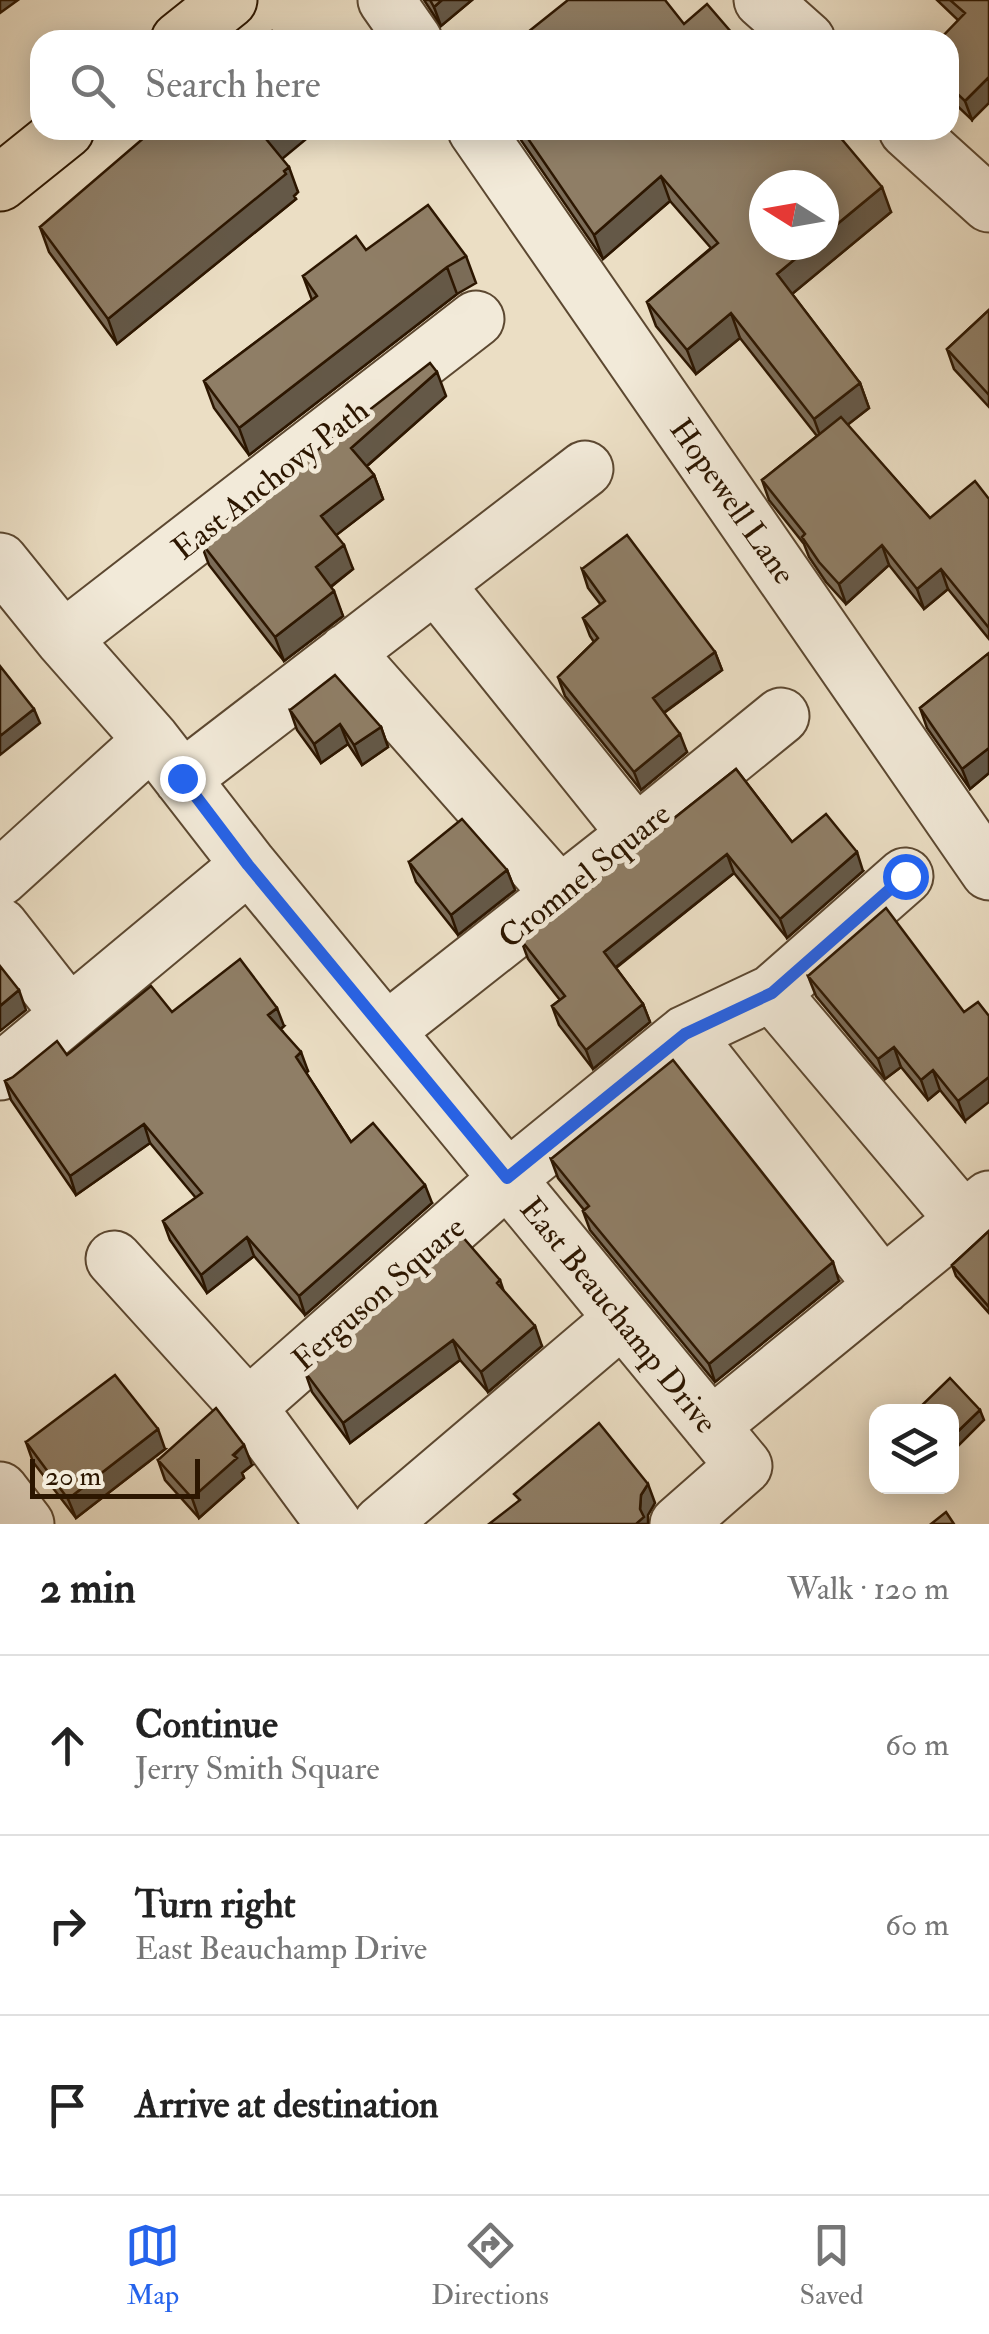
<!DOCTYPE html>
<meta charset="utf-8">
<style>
body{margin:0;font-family:"IM FELL Double Pica",serif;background:#f2f2f2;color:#222}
.controls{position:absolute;right:30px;bottom:30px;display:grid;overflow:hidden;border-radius:20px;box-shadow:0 5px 25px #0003}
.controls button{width:90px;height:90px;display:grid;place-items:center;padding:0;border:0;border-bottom:2px solid #e0e0e0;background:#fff;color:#222;font:50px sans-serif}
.compass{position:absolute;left:749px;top:170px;width:90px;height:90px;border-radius:50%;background:#fff;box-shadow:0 5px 25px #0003;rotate:281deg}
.scale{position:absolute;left:30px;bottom:25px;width:170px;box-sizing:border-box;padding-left:10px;border:5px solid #2c1600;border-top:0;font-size:28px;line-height:35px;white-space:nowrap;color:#2c1600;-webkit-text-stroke:8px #f2ead9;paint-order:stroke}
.stop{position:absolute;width:30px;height:30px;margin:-22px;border:8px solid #2563eb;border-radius:50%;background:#fff}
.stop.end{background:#2563eb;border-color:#fff;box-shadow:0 2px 10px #0008}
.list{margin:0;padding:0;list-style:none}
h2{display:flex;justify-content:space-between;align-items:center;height:130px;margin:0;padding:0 40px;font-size:42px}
h2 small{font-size:32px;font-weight:400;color:#767676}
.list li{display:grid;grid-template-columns:65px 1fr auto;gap:30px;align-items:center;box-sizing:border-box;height:180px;padding:0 40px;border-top:2px solid #e0e0e0}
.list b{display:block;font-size:38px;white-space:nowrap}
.list p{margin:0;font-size:32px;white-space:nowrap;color:#767676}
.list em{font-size:32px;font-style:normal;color:#767676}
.icon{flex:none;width:55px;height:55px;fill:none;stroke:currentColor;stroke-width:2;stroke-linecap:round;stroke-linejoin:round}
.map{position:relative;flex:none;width:989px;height:1524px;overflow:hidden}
.search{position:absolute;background:#fff;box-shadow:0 5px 25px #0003;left:30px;right:30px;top:30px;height:110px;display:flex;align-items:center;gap:25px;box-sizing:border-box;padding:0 35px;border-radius:30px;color:#767676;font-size:38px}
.sheet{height:670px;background:#fff}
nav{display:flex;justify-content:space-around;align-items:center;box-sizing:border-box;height:140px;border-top:2px solid #e0e0e0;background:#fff;font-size:28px;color:#767676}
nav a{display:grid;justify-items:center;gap:5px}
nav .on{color:#2563eb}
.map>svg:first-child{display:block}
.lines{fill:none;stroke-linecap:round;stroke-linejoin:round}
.minor-casing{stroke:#5c4831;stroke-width:59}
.major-casing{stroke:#2c1600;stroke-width:59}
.minor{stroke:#f2ead9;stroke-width:55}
.major{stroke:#ebdec4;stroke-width:55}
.wall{fill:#7b6c58;stroke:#2c1600;stroke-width:2.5}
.shaded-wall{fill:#645847;stroke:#2c1600;stroke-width:2.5}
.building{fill:#8f7e66;stroke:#2c1600;stroke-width:2.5}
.route{stroke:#2563eb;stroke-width:12}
.labels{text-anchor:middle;stroke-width:10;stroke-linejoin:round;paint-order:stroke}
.street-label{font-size:32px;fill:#2c1600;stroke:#f2ead9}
</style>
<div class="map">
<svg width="989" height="1524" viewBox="0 0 989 1524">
<rect width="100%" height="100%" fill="#ebdec4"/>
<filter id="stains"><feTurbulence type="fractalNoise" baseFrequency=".002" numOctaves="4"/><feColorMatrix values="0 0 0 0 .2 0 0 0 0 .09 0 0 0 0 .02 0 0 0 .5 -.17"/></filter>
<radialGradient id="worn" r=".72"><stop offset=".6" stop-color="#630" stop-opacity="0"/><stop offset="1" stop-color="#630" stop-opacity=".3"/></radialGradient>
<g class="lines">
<g class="minor-casing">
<path id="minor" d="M386,0L414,40
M762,0L807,40
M476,130L989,872
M907,130L989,204
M0,561L63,639L152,740L249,865L744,1466L678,1524
M436,585L636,834
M63,639L476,319
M346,652L560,894
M182,779L585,469
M0,878L152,740
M0,926L69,1014
M772,993L964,1220
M386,1031L636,834L781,716
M685,1034L883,1286
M0,1072L249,865
M114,1259L248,1407L334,1524
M248,1407L507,1179L685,1034L772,993L905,876
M711,1426L989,1199
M0,1490L26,1524
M381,1524L622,1319"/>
</g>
<g class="major-casing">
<path id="major" d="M179,40L229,0
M0,183L66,130"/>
</g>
<use href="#minor" class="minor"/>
<use href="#major" class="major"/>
</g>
<path class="wall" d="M424,0H472L441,26Z
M937,0H989L972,120L949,98V40L958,20Z
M514,130H834L891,212L792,294L860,383L869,408L847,425L930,518L989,499V639L948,589L924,609L889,565L846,604L826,582L809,557L804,544L769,500L762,480L817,436L740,338L696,374L656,326L647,302L711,248L670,201L603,259Z
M282,159L298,192L294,196L296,199L117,344L49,252L40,227Z
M366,250L466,256L476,283L457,294L249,455L214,408L204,381L312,300L303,276Z
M989,310V407L954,369L947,349Z
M446,396L367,466L374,475L383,499L336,535L353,569L331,587L343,616L284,661L209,565L200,541Z
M582,569L715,652L722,670L664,713L687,752L641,790L565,696L558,677L594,642L590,636L583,618L601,605L588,588Z
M989,653V773L970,789L927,728L920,708Z
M290,710L381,727L388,747L362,765L348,744L321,763L297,730Z
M736,769L792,842L863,871L787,938L734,873L616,968L643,1004L650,1022L593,1069L559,1025L552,1006L560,1000L528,959L521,940Z
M409,862L507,870L515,890L458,935L416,882Z
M808,976L964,1012L965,1121L940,1090L928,1100L901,1067L885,1079L816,996Z
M172,1012L284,1026L281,1029L308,1071L306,1073L351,1142L432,1203L305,1315L254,1256L207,1293L170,1240L163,1221L196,1198L150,1143L76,1195L11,1100L5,1081Z
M551,1159L839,1281L715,1382L590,1230L583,1211L584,1210L558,1178Z
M989,1231V1313L956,1276L952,1265Z
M500,1280L504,1292L542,1346L488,1392L460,1360L350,1443L312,1392L305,1372Z
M26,1442L165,1449L76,1518L33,1462Z
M158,1460L252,1465L242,1473L244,1478L199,1518L165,1480Z"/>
<path class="shaded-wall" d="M0,0H18L0,13Z
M442,0H472L441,26L434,7Z
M989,77V103L972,120L965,101Z
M277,130H317L276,164L266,139Z
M289,167L298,192L294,196L296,199L117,344L108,319Z
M661,176L670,201L603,259L594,235Z
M882,187L891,212L786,299L777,274L812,245H824V235Z
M447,267L457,294L249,455L239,428Z
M731,313L740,338L696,374L687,350Z
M437,372L446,396L360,472L351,448Z
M860,383L869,408L823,444L814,419Z
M374,475L383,499L330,540L321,516Z
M344,545L353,569L325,591L316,567Z
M882,545L889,565L846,604L839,584Z
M941,569L948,589L924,609L917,589Z
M334,591L343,616L284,661L275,637Z
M715,652L722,670L659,716L653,698Z
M34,709L40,723L0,755V736Z
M340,724L348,744L321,763L314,744Z
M381,727L388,747L362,765L354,745Z
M680,734L687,752L641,790L634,772Z
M989,748V773L970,789L962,769Z
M857,852L863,871L787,938L780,919Z
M727,854L734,873L611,971L604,952Z
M507,870L515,890L458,935L451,915Z
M19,990L26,1010L0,1031V1006Z
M643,1004L650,1022L593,1069L586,1050Z
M277,1008L284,1026L275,1033L268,1015Z
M894,1047L901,1067L885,1079L878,1059Z
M301,1052L308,1071L302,1076L296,1057Z
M933,1070L940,1090L928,1100L921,1080Z
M989,1077V1102L965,1121L958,1101Z
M144,1124L150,1143L76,1195L70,1176Z
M425,1185L432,1203L305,1315L299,1296Z
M247,1237L254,1256L207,1293L201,1275Z
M833,1262L839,1281L715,1382L709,1364Z
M535,1326L542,1346L488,1392L481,1372Z
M453,1340L460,1360L350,1443L343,1423Z
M980,1410L984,1420L952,1452V1437Z
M158,1429L165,1449L76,1518L68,1499Z
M244,1445L252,1465L242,1473L244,1478L199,1518L192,1498Z
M648,1484L655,1503L648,1515V1524H636L640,1509L641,1495Z"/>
<path class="building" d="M430,0H442L434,7Z
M568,0H665L684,24L707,4L738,40H518Z
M950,0H989V77L965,101L949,86V40H939L965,13Z
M272,31L279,40H262Z
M153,130H277L266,139L289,167L284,171L286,174L108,319L40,227Z
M522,130H834L882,187L824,235V185H764V245H812L777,274L860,383L814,419L731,313L687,350L647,302L718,243L661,176L594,235Z
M428,205L466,256L447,267L239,428L204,381L317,296L303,276L356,236L366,250Z
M989,310V395L947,349Z
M430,363L437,372L351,448L374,475L321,516L344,545L316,567L334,591L275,637L200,541Z
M841,417L930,518L975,481L989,499V628L941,569L917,589L882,545L839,584L819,562L802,537L805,534L762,480Z
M627,535L715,652L653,698L680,734L634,772L558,677L598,638L583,618L605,601L582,569Z
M989,653V748L962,769L920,708Z
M0,666L34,709L0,736Z
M335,675L381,727L354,745L340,724L314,744L290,710Z
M736,769L792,842L826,814L857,852L780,919L727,854L604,952L643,1004L586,1050L552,1006L565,996L521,940Z
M462,819L507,870L451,915L409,862Z
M886,908L964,1012L978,1002L989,1016V1077L958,1101L933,1070L921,1080L894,1047L878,1059L808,976Z
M240,959L277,1008L268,1015L301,1052L296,1057L351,1142L373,1123L425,1185L299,1296L247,1237L201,1275L163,1221L202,1193L144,1124L70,1176L5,1081L13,1077L57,1041L67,1055L151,986L172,1012Z
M0,966L19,990L0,1006Z
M673,1060L833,1262L709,1364L583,1211L589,1206L551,1159Z
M989,1231V1307L952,1265Z
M461,1235L500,1280L497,1283L535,1326L481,1372L453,1340L343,1423L305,1372Z
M115,1375L158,1429L68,1499L26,1442Z
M950,1378L980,1410L952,1437V1412H915Z
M216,1408L244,1445L233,1455L237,1458L192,1498L158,1460Z
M599,1423L648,1484L641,1495L640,1509L644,1517L636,1524H489L520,1500L514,1494Z
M946,1512L954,1524H931Z"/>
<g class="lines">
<path class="route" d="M182,778L248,865L507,1178L685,1034L772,993L905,876"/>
</g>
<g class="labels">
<g class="street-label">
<text transform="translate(270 479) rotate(-38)" y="11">East Anchovy Path</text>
<text transform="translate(733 501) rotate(55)" y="11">Hopewell Lane</text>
<text transform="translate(584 875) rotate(-39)" y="11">Cromnel Square</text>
<text transform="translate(378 1293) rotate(-41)" y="11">Ferguson Square</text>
<text transform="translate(619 1315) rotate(51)" y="11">East Beauchamp Drive</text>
</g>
</g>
<rect width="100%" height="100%" filter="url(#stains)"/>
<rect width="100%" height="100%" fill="url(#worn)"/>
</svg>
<div class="controls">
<button><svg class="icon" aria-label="layers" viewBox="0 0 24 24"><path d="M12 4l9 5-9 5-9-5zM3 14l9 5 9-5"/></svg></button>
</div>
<svg class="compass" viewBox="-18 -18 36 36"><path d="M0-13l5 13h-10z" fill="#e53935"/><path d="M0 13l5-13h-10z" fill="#767676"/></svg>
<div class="scale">20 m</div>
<div class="stop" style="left:905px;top:876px"></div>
<div class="stop end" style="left:182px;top:778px"></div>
<div class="search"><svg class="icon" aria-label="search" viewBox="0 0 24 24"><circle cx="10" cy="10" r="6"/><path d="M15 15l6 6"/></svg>Search here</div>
</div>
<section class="sheet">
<h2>2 min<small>Walk · 120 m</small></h2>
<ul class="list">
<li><svg class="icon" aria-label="ahead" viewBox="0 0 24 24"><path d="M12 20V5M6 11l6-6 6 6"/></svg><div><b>Continue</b><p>Jerry Smith Square</p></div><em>60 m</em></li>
<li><svg class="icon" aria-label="right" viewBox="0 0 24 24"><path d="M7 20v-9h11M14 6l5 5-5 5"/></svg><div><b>Turn right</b><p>East Beauchamp Drive</p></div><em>60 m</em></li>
<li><svg class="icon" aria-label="arrive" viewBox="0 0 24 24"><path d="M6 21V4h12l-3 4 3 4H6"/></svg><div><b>Arrive at destination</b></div></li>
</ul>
</section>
<nav>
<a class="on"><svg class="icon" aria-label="map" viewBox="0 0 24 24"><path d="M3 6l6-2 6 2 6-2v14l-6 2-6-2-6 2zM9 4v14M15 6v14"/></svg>Map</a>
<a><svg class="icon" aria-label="directions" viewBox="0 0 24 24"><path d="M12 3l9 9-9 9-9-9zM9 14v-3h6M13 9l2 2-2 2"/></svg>Directions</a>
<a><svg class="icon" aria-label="saved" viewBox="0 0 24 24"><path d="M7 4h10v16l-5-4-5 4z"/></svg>Saved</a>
</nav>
